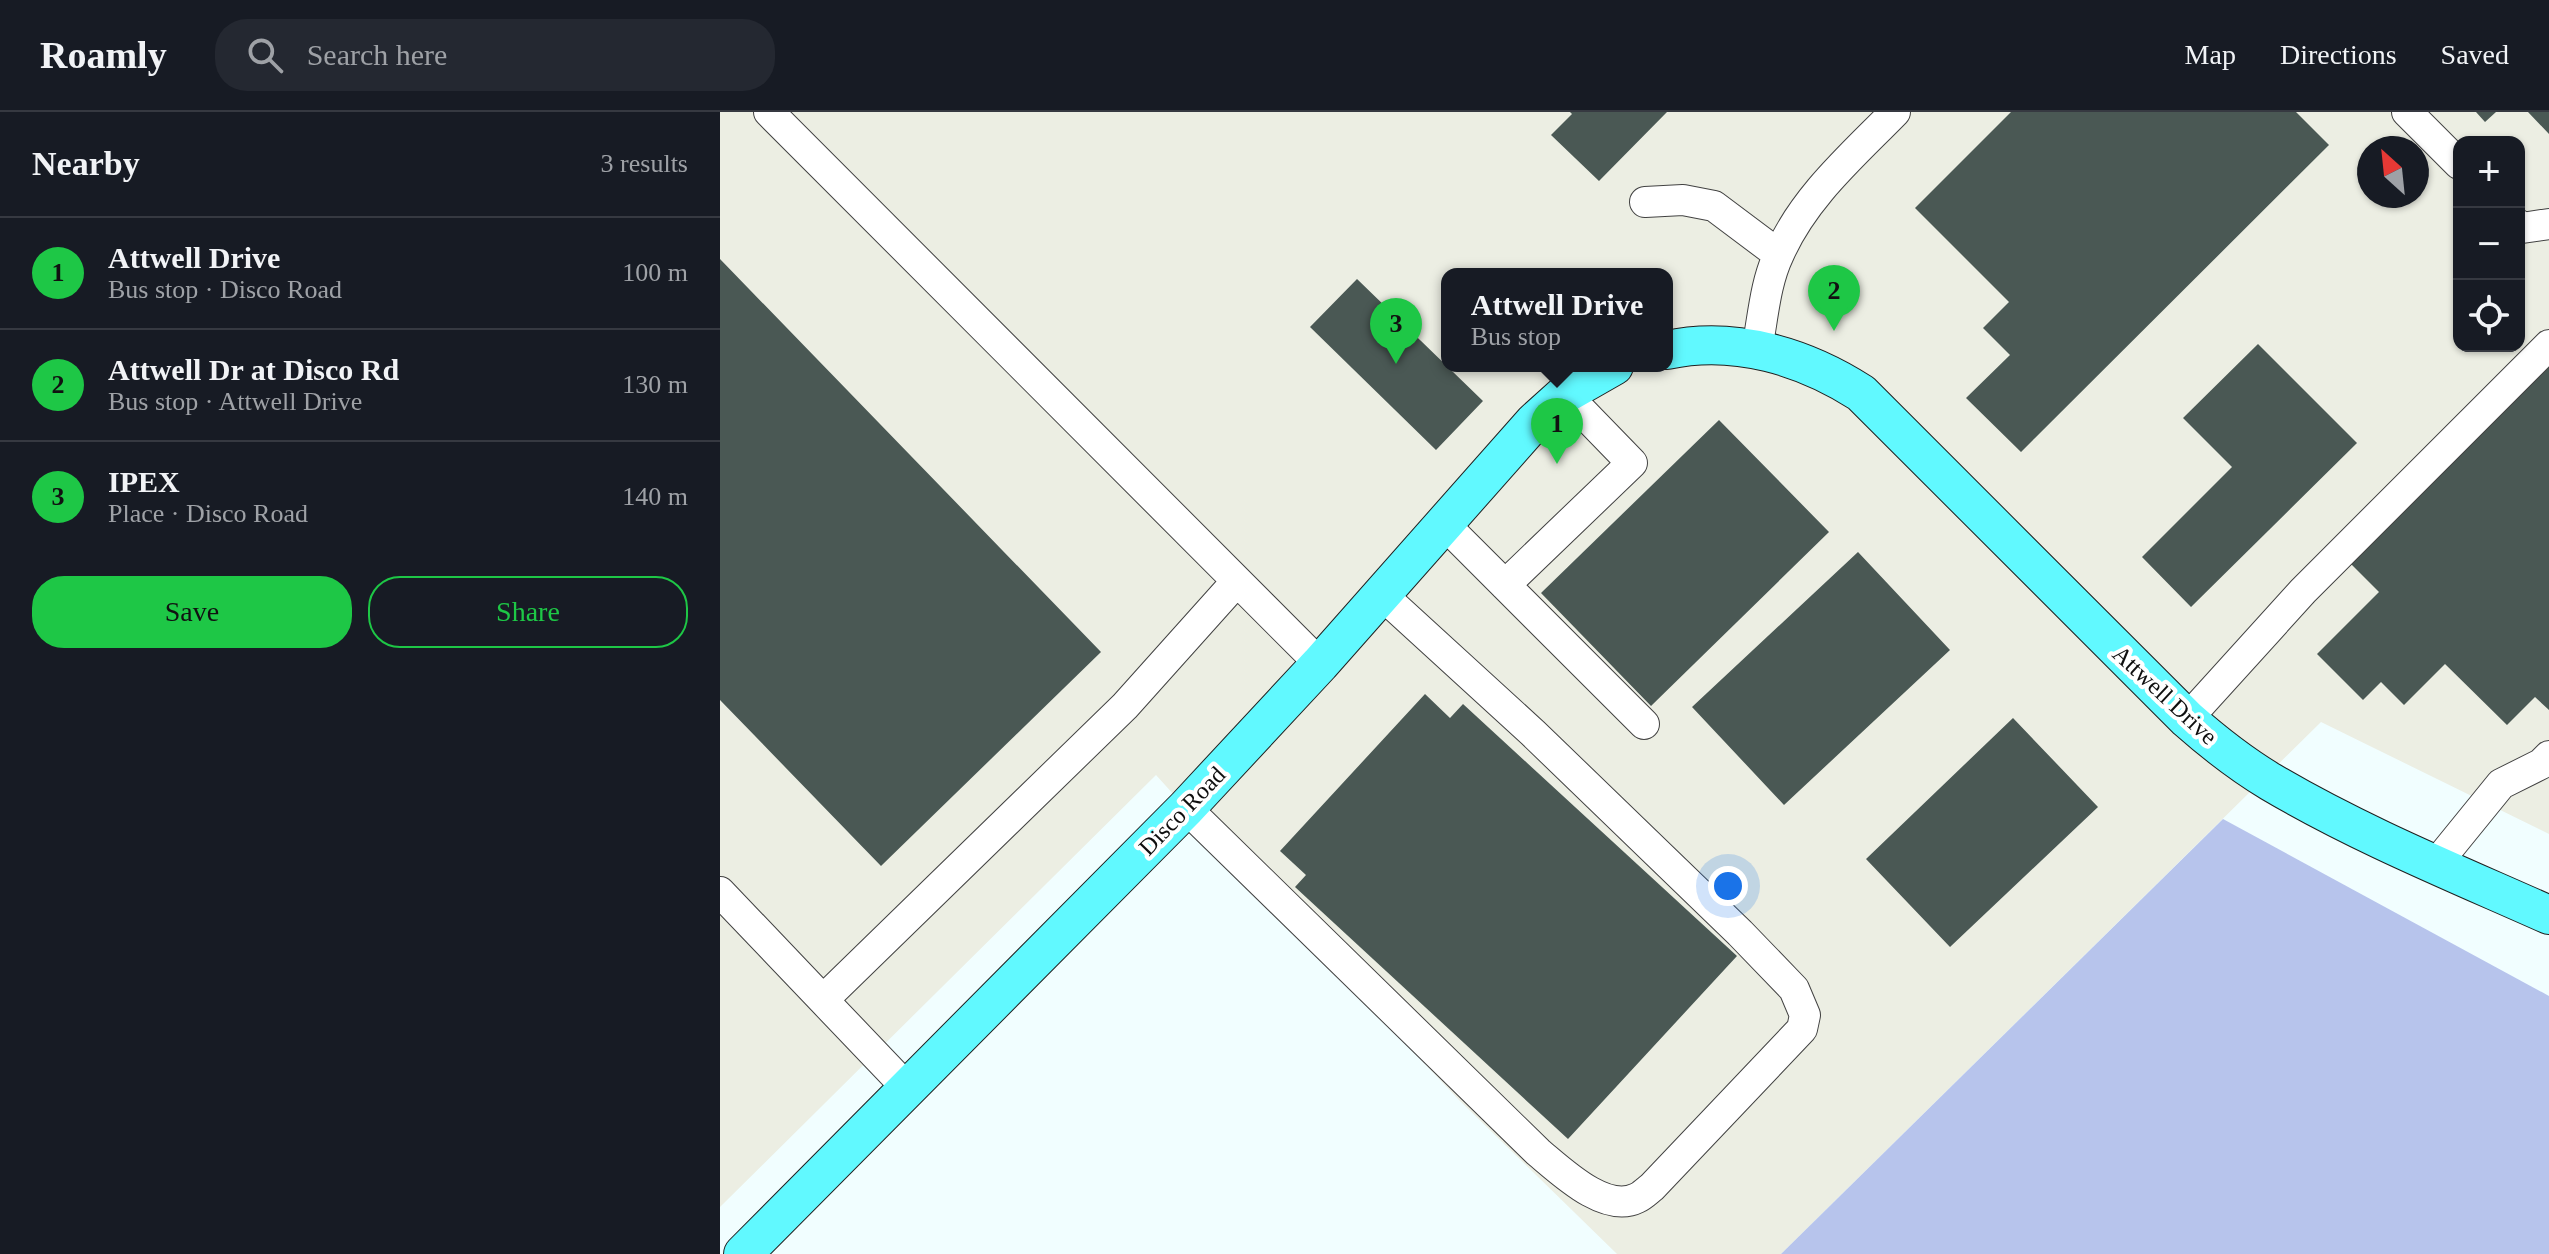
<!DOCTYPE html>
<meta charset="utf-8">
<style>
body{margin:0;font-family:"Times New Roman",serif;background:#242831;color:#f1f3f6}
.controls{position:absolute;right:24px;top:24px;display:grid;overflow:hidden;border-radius:16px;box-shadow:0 2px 6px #0004}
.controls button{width:72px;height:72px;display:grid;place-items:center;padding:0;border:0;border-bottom:2px solid #363941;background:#171b24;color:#f1f3f6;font:40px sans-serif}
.compass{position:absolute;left:1637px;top:24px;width:72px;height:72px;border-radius:50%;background:#171b24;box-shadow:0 2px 6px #0004;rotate:333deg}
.you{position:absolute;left:1008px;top:774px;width:28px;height:28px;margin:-20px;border:6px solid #fff;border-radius:50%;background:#1a73e8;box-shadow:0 0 0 12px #1a73e833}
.badge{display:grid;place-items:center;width:52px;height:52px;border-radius:50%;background:#1ec746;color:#111;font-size:26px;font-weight:700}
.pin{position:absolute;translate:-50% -66px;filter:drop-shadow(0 2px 4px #0008)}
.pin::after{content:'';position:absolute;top:42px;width:28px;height:24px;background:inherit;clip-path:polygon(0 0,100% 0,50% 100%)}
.popup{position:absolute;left:721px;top:156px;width:232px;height:104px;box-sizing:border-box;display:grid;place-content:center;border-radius:16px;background:#171b24;filter:drop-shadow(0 2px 6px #0005);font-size:26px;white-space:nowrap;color:#9ea1a6}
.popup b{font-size:30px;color:#f1f3f6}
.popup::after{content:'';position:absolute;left:50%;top:100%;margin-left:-16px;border:16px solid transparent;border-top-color:#171b24}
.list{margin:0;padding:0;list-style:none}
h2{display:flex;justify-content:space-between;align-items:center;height:104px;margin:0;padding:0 32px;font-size:34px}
h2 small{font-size:26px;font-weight:400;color:#9ea1a6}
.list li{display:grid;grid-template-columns:52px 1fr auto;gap:24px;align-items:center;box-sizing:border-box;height:112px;padding:0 32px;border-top:2px solid #363941}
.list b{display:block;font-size:30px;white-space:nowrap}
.list p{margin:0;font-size:26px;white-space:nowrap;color:#9ea1a6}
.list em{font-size:26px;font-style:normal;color:#9ea1a6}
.actions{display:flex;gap:16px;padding:24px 32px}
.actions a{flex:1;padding:18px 0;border:2px solid #1ec746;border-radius:32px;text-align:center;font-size:28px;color:#1ec746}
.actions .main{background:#1ec746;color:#111}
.icon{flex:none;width:44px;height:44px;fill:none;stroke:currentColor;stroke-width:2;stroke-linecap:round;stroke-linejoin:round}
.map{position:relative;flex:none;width:1829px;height:1142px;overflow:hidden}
header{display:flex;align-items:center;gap:48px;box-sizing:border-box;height:112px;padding:0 40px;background:#171b24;border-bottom:2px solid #363941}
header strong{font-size:38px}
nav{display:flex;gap:44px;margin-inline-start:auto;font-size:28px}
.search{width:560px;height:72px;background:#242831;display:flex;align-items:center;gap:20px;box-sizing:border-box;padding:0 28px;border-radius:32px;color:#9ea1a6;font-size:30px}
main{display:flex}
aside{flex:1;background:#171b24}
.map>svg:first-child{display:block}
.industrial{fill:#eceee3;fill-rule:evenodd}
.green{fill:#b7c4ec}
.building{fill:#4a5854}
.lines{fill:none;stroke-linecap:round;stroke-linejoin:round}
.minor-casing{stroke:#424242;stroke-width:32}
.major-casing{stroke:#202020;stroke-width:40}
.minor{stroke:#fff;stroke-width:30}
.major{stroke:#61f9ff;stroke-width:38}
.labels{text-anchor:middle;stroke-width:8;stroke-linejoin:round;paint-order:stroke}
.street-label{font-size:24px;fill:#0f0f0f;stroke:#fff}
</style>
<header>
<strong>Roamly</strong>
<div class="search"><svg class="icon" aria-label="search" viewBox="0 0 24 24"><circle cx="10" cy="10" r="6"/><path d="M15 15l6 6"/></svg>Search here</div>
<nav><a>Map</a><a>Directions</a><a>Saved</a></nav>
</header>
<main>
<aside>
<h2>Nearby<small>3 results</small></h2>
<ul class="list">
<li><span class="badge">1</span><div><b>Attwell Drive</b><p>Bus stop · Disco Road</p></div><em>100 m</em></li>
<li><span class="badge">2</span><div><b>Attwell Dr at Disco Rd</b><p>Bus stop · Attwell Drive</p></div><em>130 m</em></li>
<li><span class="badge">3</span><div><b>IPEX</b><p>Place · Disco Road</p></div><em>140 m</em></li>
</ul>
<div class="actions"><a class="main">Save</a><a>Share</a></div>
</aside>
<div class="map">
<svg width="1829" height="1142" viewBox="0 0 1829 1142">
<rect width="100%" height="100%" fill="#f1feff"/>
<path class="industrial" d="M0,0H1829V722L1601,610L1061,1142H897L739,988L511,746L436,663L0,1095ZM1739,30H1799V234H1739ZM1649,36H1697V84H1649ZM727,162H947V254H727Z"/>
<path class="green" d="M1503,707L1829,884V1142H1061Z"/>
<path class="building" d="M850,0H947L879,69L831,23L852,2Z
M1291,0H1576L1609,33L1301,340L1246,286L1290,243L1263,216L1289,190L1195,96Z
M1756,0H1776L1765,10Z
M1808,0H1829V22Z
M0,147L381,540L161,754L0,588Z
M637,167L763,289L716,338L590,215Z
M1538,232L1637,331L1471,495L1422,445L1512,355L1463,306Z
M1829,243V598L1815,585L1787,613L1725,552L1684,593L1661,570L1643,588L1597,542L1659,480L1627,448Z
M999,308L1109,420L931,594L821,481Z
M1138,440L1230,538L1064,693L972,595Z
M705,582L730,606L743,592L1017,844L848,1027L575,775L586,763L560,739Z
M1293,606L1378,695L1230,835L1146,747Z"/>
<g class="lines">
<g class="minor-casing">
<path id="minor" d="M49,0L600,552
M1687,0L1739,52
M925,90L963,88L994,94L1058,142
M1799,113L1802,116L1829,112
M1037,237C1043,206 1045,171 1059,142C1084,85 1133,43 1175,0
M723,411L924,612
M785,473L912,351L845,282
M1467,607L1583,479L1829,233
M466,696L818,1040C841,1059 885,1102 917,1086C922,1084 928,1078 932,1075L1082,917L1085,903L1074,877L1020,821L813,621L661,482
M1716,752L1781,672L1821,652L1829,644
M0,780L103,888
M188,977L103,888L405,594L517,469"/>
</g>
<g class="major-casing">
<path id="major" d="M947,238C1015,223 1085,245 1141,281L1467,607C1493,630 1521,652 1551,670C1639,722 1735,761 1829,803
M23,1142L466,696L600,552L814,310L845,282L894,254"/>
</g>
<use href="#minor" class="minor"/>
<use href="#major" class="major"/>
</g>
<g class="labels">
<g class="street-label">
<text transform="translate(1445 583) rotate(43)" y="8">Attwell Drive</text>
<text transform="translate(462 699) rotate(-46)" y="8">Disco Road</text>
</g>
</g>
</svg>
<div class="controls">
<button>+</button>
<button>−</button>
<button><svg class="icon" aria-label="locate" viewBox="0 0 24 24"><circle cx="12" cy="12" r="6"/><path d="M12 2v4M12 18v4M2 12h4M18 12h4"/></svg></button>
</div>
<svg class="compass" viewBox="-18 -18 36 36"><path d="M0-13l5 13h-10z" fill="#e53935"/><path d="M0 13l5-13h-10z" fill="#9ea1a6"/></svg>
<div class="you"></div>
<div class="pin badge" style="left:837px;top:352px">1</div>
<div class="popup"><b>Attwell Drive</b>Bus stop</div>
<div class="pin badge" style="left:1114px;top:219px">2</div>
<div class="pin badge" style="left:676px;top:252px">3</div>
</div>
</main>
